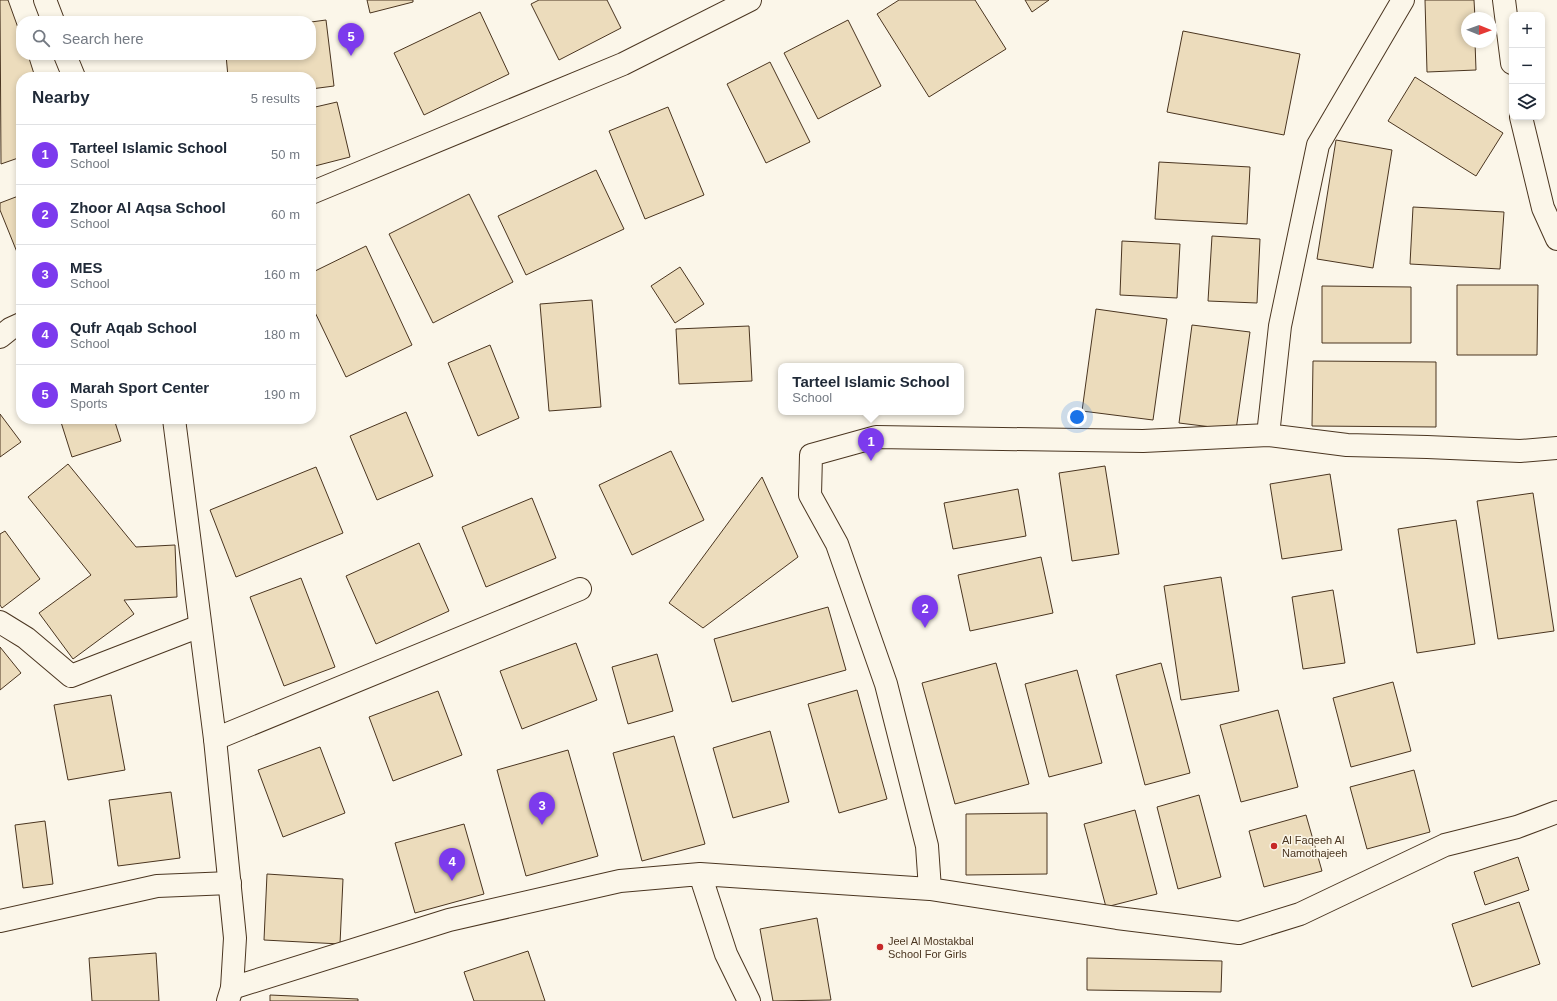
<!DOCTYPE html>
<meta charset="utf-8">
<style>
body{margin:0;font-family:Arial,sans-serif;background:#f2f2f3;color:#1f2937}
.controls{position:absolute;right:12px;top:12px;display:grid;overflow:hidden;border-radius:8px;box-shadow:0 2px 6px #0003}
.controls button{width:36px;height:36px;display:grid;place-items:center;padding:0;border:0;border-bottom:1px solid #e0e1e3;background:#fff;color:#1f2937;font:20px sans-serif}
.compass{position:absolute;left:1461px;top:12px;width:36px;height:36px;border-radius:50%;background:#fff;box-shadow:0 2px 6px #0003;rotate:91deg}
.you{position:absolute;left:1077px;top:417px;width:14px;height:14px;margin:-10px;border:3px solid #fff;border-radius:50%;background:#1a73e8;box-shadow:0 0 0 6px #1a73e833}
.badge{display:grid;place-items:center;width:26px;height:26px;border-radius:50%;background:#7c3aed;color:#fff;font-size:13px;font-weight:700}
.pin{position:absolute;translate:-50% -33px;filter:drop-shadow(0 1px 2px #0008)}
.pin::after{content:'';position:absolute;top:21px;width:14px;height:12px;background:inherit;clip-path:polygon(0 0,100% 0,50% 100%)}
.popup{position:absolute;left:778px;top:363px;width:186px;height:52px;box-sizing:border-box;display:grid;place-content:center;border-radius:8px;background:#fff;filter:drop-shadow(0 1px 3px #0005);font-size:13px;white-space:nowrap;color:#747a83}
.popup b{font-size:15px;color:#1f2937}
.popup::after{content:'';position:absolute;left:50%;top:100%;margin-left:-8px;border:8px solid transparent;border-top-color:#fff}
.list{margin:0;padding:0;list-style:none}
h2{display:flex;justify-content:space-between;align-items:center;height:52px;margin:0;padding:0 16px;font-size:17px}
h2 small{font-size:13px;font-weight:400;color:#747a83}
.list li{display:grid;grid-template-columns:26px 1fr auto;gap:12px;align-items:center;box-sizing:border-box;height:60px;padding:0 16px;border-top:1px solid #e0e1e3}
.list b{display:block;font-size:15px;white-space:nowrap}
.list p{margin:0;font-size:13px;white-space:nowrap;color:#747a83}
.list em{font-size:13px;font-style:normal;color:#747a83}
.icon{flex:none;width:22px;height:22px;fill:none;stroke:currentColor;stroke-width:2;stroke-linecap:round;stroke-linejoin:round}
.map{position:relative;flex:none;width:1557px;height:1001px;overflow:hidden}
.search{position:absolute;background:#fff;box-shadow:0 2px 6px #0003;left:16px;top:16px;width:300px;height:44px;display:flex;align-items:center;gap:10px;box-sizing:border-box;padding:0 14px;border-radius:16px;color:#747a83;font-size:15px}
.panel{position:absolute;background:#fff;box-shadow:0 2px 6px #0003;left:16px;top:72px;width:300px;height:352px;border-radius:16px}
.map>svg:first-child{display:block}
.building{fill:#ecdcbc;stroke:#4a3520}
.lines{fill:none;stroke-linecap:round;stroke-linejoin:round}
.street-casing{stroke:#4a3520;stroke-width:24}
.secondary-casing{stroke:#4a3520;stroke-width:24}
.street{stroke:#fbf6e9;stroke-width:22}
.secondary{stroke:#fbf6e9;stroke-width:22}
.poi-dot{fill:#c62828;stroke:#fbf6e9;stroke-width:1.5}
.labels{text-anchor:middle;stroke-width:3;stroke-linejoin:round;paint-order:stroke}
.poi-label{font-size:11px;fill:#4a3520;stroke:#fbf6e9;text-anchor:start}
</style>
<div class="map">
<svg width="1557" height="1001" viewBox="0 0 1557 1001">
<rect width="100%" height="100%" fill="#fbf6e9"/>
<path class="building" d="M0,0H8L21,36V55H28L35,77H21V157L1,164Z
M367,0H413V2L370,13Z
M539,0H607L621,28L559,60L531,4Z
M899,0H975L1006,49L929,97L877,14Z
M1025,0H1049L1032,12Z
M1425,0H1474L1475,18H1467V42H1475L1476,70L1427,72Z
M480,12L509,74L424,115L394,53Z
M326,20L334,86L311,89V77H228L226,55H311V22Z
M848,20L881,86L818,119L784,53Z
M1183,31L1300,54L1284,135L1167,112Z
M770,62L810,142L766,163L727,84Z
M1415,77L1503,133L1476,176L1388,121Z
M337,102L350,157L311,167V108Z
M668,107L704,195L645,219L609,131Z
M1336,140L1392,150L1373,268L1317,259Z
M1159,162L1250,167L1247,224L1155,219Z
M596,170L624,229L526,275L498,216Z
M469,194L513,282L433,323L389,234Z
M21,195V262L0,210V203Z
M1413,207L1504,212L1500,269L1410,264Z
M1212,236L1260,239L1257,303L1208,301Z
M1122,241L1180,244L1177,298L1120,295Z
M366,246L412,345L346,377L311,304V273Z
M680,267L704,304L675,323L651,286Z
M1457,285H1538L1537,355H1457Z
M1322,286L1411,287V343H1322Z
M592,300L601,407L549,411L540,304Z
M1096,309L1167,319L1153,420L1082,411Z
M1192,325L1250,332L1236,430L1179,423Z
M749,326L752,381L679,384L676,329Z
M490,345L519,418L478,436L448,363Z
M1313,361L1436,362V427L1312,426Z
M406,412L433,476L377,500L350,436Z
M0,414L21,442L0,457Z
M60,419H114L121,441L72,457Z
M671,451L704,520L632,555L599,485Z
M68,464L136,547L175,545L177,597L124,600L134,614L73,659L39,613L91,575L28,497Z
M1105,466L1119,554L1072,561L1059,473Z
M316,467L343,533L236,577L210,510Z
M1330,474L1342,550L1282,559L1270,484Z
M762,477L798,557L703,628L669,603Z
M1018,489L1026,536L953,549L944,503Z
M1533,493L1554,631L1498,639L1477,501Z
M532,498L556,558L486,587L462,527Z
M1456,520L1475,644L1417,653L1398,529Z
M5,531L40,579L2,608L0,605V534Z
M419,543L449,611L376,644L346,576Z
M1041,557L1053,613L970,631L958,575Z
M1221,577L1239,691L1181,700L1164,586Z
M301,578L335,667L284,686L250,597Z
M1333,590L1345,663L1303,669L1292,597Z
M828,607L846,670L732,702L714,639Z
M576,643L597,700L522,729L500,671Z
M0,647L21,673L0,690Z
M657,654L673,711L628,724L612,667Z
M996,663L1029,784L955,804L922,683Z
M1161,663L1190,773L1145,785L1116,675Z
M1077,670L1102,763L1049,777L1025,684Z
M1393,682L1411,751L1351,767L1333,698Z
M857,690L887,799L839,813L808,704Z
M438,691L462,755L393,781L369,717Z
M111,695L125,770L68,780L54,705Z
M1278,710L1298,787L1241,802L1220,725Z
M770,731L789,802L733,818L713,748Z
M674,736L705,844L642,861L613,753Z
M320,747L345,813L283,837L258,770Z
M568,750L598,856L526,876L497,770Z
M1414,770L1430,832L1367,849L1350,787Z
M171,792L180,858L118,866L109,800Z
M1199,795L1221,877L1178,889L1157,807Z
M1135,810L1157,894L1106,907L1084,824Z
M1047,813V874L966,875V814Z
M1306,815L1322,871L1264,887L1249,831Z
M45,821L53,884L23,888L15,825Z
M464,824L484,894L415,913L395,843Z
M1518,857L1529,890L1485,905L1474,872Z
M267,874L343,879L340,944L264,940Z
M1519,902L1540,964L1472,987L1452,924Z
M817,918L831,1000L773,1001L760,929Z
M528,951L545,1001H474L464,972Z
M156,953L159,1001H92L89,958Z
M1087,958L1222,961L1221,992L1087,990Z
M270,995L358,999V1001H270Z"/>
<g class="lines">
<g class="street-casing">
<path id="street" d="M1504,0L1512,63
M1521,117L1543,208L1557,239
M311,193L623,64L750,0
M0,337L10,329L21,324
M1268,435L1280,326L1318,145L1403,0
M0,622L26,638L71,676L200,626
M215,739L580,589
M700,874L726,954L749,1001
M930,889L927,846L886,684L837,544L810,495L811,455L876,437L1143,441L1268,435L1347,445L1427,447L1520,451L1557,448
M0,921L157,886L230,883
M232,988L449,920L620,881L700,874L930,889L1117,918L1239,933L1300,914L1445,845L1517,827L1557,812"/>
</g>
<g class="secondary-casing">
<path id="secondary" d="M45,0L53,21
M65,55L74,77
M174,419L215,739L235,938L232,988L228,1001"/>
</g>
<use href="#street" class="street"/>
<use href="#secondary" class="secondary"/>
</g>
<g class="poi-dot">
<circle cx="1274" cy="846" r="4"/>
<circle cx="880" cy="947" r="4"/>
</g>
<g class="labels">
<g class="poi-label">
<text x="1282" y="844">Al Faqeeh Al<tspan x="1282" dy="13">Namothajeeh</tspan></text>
<text x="888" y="945">Jeel Al Mostakbal<tspan x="888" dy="13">School For Girls</tspan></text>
</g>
</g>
</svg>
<div class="controls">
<button>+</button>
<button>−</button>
<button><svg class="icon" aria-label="layers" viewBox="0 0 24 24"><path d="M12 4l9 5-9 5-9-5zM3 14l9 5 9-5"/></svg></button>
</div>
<svg class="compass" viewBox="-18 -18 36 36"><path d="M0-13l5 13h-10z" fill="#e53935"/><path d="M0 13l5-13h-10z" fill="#747a83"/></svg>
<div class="you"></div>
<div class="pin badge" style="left:871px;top:461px">1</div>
<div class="popup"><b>Tarteel Islamic School</b>School</div>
<div class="pin badge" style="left:925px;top:628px">2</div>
<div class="pin badge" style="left:542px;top:825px">3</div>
<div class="pin badge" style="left:452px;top:881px">4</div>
<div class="pin badge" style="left:351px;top:56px">5</div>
<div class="search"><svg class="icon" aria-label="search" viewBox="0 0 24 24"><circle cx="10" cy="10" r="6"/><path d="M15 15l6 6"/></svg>Search here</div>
<section class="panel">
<h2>Nearby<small>5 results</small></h2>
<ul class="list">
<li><span class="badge">1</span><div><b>Tarteel Islamic School</b><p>School</p></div><em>50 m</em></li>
<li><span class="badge">2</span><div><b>Zhoor Al Aqsa School</b><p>School</p></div><em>60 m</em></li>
<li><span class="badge">3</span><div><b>MES</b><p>School</p></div><em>160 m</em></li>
<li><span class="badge">4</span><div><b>Qufr Aqab School</b><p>School</p></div><em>180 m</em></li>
<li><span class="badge">5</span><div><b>Marah Sport Center</b><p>Sports</p></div><em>190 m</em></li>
</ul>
</section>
</div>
